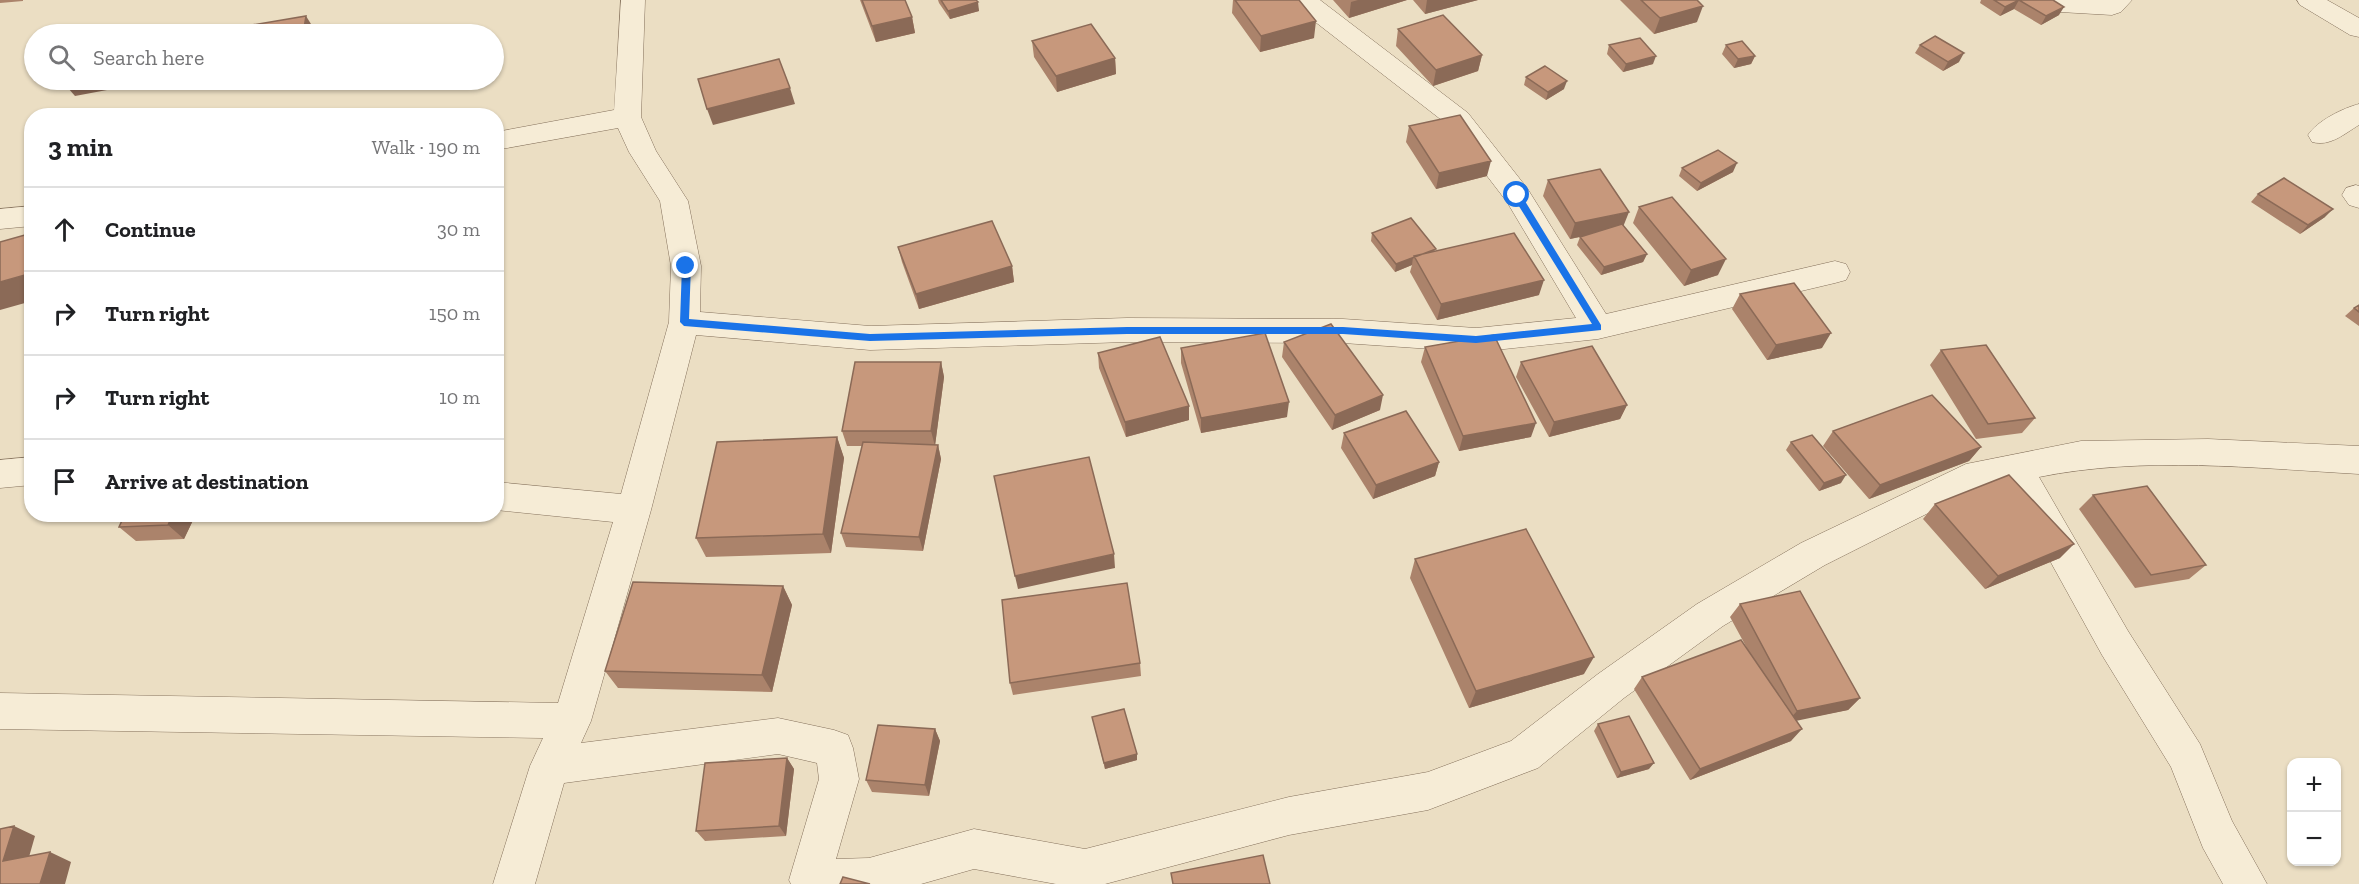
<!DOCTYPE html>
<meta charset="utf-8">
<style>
body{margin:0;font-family:"Zilla Slab",serif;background:#f2f2f2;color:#202124}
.controls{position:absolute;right:18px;bottom:18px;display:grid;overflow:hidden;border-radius:12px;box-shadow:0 2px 4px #0004}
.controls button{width:54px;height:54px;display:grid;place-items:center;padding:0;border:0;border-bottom:2px solid #e0e0e0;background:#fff;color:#202124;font:30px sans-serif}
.stop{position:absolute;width:18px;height:18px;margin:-14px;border:4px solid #1a73e8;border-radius:50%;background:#fff}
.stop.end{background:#1a73e8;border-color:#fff;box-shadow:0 2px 6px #0008}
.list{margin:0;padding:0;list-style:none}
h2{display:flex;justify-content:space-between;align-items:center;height:78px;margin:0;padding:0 24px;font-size:26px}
h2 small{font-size:20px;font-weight:400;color:#757577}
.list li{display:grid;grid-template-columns:39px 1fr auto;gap:18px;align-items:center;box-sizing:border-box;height:84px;padding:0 24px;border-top:2px solid #e0e0e0}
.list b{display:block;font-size:22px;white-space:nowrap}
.list em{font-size:20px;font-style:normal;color:#757577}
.icon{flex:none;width:33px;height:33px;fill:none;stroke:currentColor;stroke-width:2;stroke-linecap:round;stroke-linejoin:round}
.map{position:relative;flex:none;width:2359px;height:884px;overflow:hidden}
.search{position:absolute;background:#fff;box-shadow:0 2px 4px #0004;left:24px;top:24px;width:480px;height:66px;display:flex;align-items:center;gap:15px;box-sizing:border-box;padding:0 21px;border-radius:33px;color:#757577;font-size:22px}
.panel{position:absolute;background:#fff;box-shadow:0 2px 4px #0004;left:24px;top:108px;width:480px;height:414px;border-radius:24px}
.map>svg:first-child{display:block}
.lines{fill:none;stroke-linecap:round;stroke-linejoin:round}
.minor-casing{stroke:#84705b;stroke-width:1}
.minor{fill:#f6ecd6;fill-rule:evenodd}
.wall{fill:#ab836b}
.shaded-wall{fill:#8b6a57}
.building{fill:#c7987c;stroke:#8b6a57;stroke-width:1.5}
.route{fill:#1a73e8}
</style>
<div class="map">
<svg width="2359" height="884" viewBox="0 0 2359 884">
<rect width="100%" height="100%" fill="#ebdec3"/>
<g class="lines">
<g class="minor-casing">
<path id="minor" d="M621,0H645L641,117L656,151L688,201L701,266L700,312L870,326L1127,318L1343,319L1476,328L1576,318L1507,202L1448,125L1305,14L1296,0H1320L1468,113L1527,188L1606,314L1835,261L1846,264L1850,272L1846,280L1835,283L1598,339L1476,352L1343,343L1127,342L870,350L696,335L651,510L591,721L581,743L778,718L834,730L848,735L853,748L859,779L836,859L869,858L974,829L1085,849L1289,797L1428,772L1511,741L1598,674L1697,604L1801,543L1966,464L2081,441L2208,439L2359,446V474C2253,468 2143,456 2039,477L2128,631L2200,744L2232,821L2267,884H2223L2203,848L2171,767L2102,655L2007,483L1972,491L1825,565L1723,626L1624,698L1538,768L1428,810L1289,835L1105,884H1056L974,869L921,884H791L789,880L819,779L817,763L778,754L564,783L535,884H493L530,766L543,738L0,729V693L558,703L613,522L496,510V482L621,494L669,322L671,266L660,201L629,152L618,128L496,150V132L614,110Z
M2041,0H2132L2121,12L2112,15L2060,12L2044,5Z
M2297,0H2327L2359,18V37L2350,35L2300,5Z
M2359,104V125C2344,134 2330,147 2312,142L2308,135C2317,121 2343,108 2359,104Z
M2356,185L2359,186V208L2349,205L2342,195L2346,188Z
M32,206V226L0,229V209Z
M32,457V485L0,488V460Z"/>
</g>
<use href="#minor" class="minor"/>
</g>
<path class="wall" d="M0,0H23V1L0,3Z
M860,0H905L912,17L915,33L876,42Z
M938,0H976L979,11L950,19L939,3Z
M1233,0H1299L1314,38L1260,52L1232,13Z
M1333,0H1407L1349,18Z
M1413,0H1478L1425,14Z
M1620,0H1697V22L1654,34Z
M1981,0H2053L2059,15L2041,25L2014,9L2000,16L1980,3Z
M1398,29L1482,55L1478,71L1433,86L1396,46Z
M1032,41L1115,58L1116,74L1057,92L1034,57Z
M1609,45L1653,64L1623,72L1607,54Z
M1726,45L1755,56L1751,64L1734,68L1722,54Z
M1920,45L1959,62L1943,71L1915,53Z
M1526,77L1564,89L1546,100L1524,85Z
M1409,126L1487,176L1436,189L1406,142Z
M1682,168L1733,172L1697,191L1679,176Z
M1548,180L1623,226L1647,254L1643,262L1601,275L1577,245L1580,237L1585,236L1570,239L1543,196Z
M2258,194L2325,217L2300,234L2251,202Z
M1639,207L1718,275L1684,286L1633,223Z
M1372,233L1436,251L1539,295L1437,320L1410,272L1412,265L1395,272L1371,241Z
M898,247L1012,266L1014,282L919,309L902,262Z
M1740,294L1822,348L1767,360L1732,309Z
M2359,305V326L2345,316L2354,308Z
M1284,342L1380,410L1332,430L1282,357Z
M1425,347L1531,437L1459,451L1421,362Z
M1181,348L1287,417L1201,433L1181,363Z
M1941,350L2035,418L2022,433L1976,439L1930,365Z
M1098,353L1189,406V420L1126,437L1099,368Z
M941,362L944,377L935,445H938L941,459L923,551L846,547L841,533L862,446H847L842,431Z
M1521,362L1627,405L1620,419L1549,437L1516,377Z
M1833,431L1981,447L1969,461L1869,499L1823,446Z
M1344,433L1439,462L1435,476L1373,499L1341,448Z
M837,437L844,458L831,553L706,557L696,538Z
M1791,442L1841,483L1819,491L1786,450Z
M2093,495L2206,565L2189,579L2135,588L2079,509Z
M1935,504L2060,558L1985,589L1923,519Z
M51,514H107L104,519Z
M196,514L184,539L136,541L119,527Z
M1415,559L1584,674L1469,708L1410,578Z
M783,586L792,605L772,692L618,688L605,671Z
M1740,604L1860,698L1848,710L1796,720L1791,741L1690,780L1634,689L1642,677L1748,650L1730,617Z
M1140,663L1141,676L1013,695L1010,683Z
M1092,717L1137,760L1105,769Z
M1598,724L1649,769L1617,778L1594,731Z
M935,729L940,741L929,796L872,792L866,780Z
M787,758L794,769L786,836L705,841L696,831Z"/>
<path class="shaded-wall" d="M1358,0H1407L1349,18L1351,2Z
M1427,0H1478L1425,14Z
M2019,0L2014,9L2000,16L2005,7Z
M978,2L979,11L950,19L948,11Z
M1703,6L1697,22L1654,34L1660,18Z
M2064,7L2059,15L2041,25L2046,16Z
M306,16L316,32V34H303Z
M912,17L915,33L876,42L872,26Z
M1316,21L1314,38L1260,52L1261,36Z
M1964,53L1959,62L1943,71L1948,62Z
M1482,55L1478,71L1433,86L1436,70Z
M1656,56L1653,64L1623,72L1626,64Z
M1755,56L1751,64L1734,68L1738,59Z
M1115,58L1116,74L1057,92L1056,76Z
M109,80H124L123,87L75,96L68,88Z
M241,80H268L244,84Z
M1567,81L1564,89L1546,100L1548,92Z
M790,88L795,104L713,125L707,109Z
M1491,161L1487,176L1436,189L1439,173Z
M1737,163L1733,172L1697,191L1701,183Z
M2333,209L2325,217L2300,234L2308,225Z
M1629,212L1623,227L1570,239L1575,223Z
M1647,254L1643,262L1601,275L1604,267Z
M1413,257L1412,265L1395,272L1396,264Z
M1726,259L1718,275L1684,286L1691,270Z
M1012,266L1014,282L919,309L916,294Z
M32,273V301L0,310V282Z
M1544,280L1539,295L1437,320L1441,304Z
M1831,333L1822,348L1767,360L1776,345Z
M941,362L944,377L935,446L931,431Z
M1383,395L1380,410L1332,430L1335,415Z
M1289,402L1287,417L1201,433V418Z
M1627,405L1620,419L1549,437L1554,422Z
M1189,406V420L1126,437L1125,422Z
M1536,423L1531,437L1459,451L1463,436Z
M837,437L844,458L831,553L823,534Z
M938,445L941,459L923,551L919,537Z
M1981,447L1969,461L1869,499L1880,485Z
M1439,462L1435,476L1373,499L1376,485Z
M1846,475L1841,483L1819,491L1824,483Z
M98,514H107L104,519Z
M173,514H196L184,539L168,525Z
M2074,544L2060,558L1985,589L1998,576Z
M1114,554L1115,568L1018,589L1015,576Z
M783,586L792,605L772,692L762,675Z
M1594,657L1584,674L1469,708L1476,691Z
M1860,698L1848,710L1786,723L1797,711Z
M935,729L940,741L929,796L925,785Z
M1802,729L1791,741L1690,780L1700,769Z
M1137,754V760L1105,769L1104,763Z
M787,758L794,769L786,836L779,826Z
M1654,763L1649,769L1617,778L1621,772Z
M14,826L35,836L25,871L3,861Z
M50,852L71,862L65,884H40Z"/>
<path class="building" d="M862,0H905L912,17L872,26Z
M941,0H976L978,2L948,11Z
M1235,0H1299L1316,21L1261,36Z
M1641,0H1697L1703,6L1660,18Z
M1994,0H2053L2064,7L2046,16L2019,0L2005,7Z
M1443,15L1482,55L1436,70L1398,29Z
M306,16L303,34H239L240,27Z
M1091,24L1115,58L1056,76L1032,41Z
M1935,36L1964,53L1948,62L1920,45Z
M1640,38L1656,56L1626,64L1609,45Z
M1742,41L1755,56L1738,59L1726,45Z
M779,59L790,88L707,109L698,79Z
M1545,66L1567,81L1548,92L1526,77Z
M70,80H109L68,88Z
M1460,115L1491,161L1439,173L1409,126Z
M1718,150L1737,163L1701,183L1682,168Z
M1600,169L1629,212L1575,223L1548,180Z
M2284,178L2333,209L2308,225L2258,194Z
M1672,197L1726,259L1691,270L1639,207Z
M1411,218L1436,249L1396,264L1372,233Z
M992,221L1012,266L916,294L898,247Z
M1622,224L1647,254L1604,267L1580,237Z
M32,233V273L0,282V242Z
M1514,233L1544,280L1441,304L1414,256Z
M1794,283L1831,333L1776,345L1740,294Z
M2359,305V312L2354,308Z
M1331,324L1383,395L1335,415L1284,342Z
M1265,333L1289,402L1201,418L1181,348Z
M1494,335L1536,423L1463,436L1425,347Z
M1160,337L1189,406L1125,422L1098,353Z
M1986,345L2035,418L1988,424L1941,350Z
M1592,346L1627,405L1554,422L1521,362Z
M855,362H941L931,431H842Z
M1932,395L1981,447L1880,485L1833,431Z
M1406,411L1439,462L1376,485L1344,433Z
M1812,435L1846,475L1824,483L1791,442Z
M837,437L823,534L696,538L717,442Z
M863,442L938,445L919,537L841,533Z
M1089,457L1114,554L1015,576L994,476Z
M2009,475L2074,544L1998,576L1935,504Z
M2147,486L2206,565L2151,575L2093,495Z
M125,514H173L168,525L119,527Z
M1526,529L1594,657L1476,691L1415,559Z
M633,582L783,586L762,675L605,671Z
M1127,583L1140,663L1010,683L1002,600Z
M1800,591L1860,698L1797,711L1740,604Z
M1741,640L1802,729L1700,769L1642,677Z
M1124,709L1137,754L1104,763L1092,717Z
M1629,716L1654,763L1621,772L1598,724Z
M878,725L935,729L925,785L866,780Z
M787,758L779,826L696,831L705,763Z
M14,826L3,861L50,852L40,884H0V829Z
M1263,855L1270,884H1173L1171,873Z
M843,877L870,884H840Z"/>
<path class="route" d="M1517,192L1520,193L1601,325V330L1476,343L1343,334H1127L870,341L684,326L680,322L682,266L686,262L691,266L689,319L870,334L1127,327H1343L1476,336L1592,324L1512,195Z"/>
</svg>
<div class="controls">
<button>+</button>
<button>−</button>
</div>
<div class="stop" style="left:1517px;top:195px"></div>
<div class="stop end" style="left:686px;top:266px"></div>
<div class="search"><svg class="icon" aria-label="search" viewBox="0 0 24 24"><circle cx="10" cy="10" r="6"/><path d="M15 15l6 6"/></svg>Search here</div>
<section class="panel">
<h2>3 min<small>Walk · 190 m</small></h2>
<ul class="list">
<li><svg class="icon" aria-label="ahead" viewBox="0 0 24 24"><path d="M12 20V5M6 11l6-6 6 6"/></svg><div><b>Continue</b></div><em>30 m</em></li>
<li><svg class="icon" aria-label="right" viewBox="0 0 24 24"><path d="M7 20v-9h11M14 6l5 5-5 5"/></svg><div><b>Turn right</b></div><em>150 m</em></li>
<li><svg class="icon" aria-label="right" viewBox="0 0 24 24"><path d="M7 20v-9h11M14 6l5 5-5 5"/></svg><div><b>Turn right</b></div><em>10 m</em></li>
<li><svg class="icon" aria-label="arrive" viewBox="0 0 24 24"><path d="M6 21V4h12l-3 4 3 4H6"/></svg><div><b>Arrive at destination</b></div></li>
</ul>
</section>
</div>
